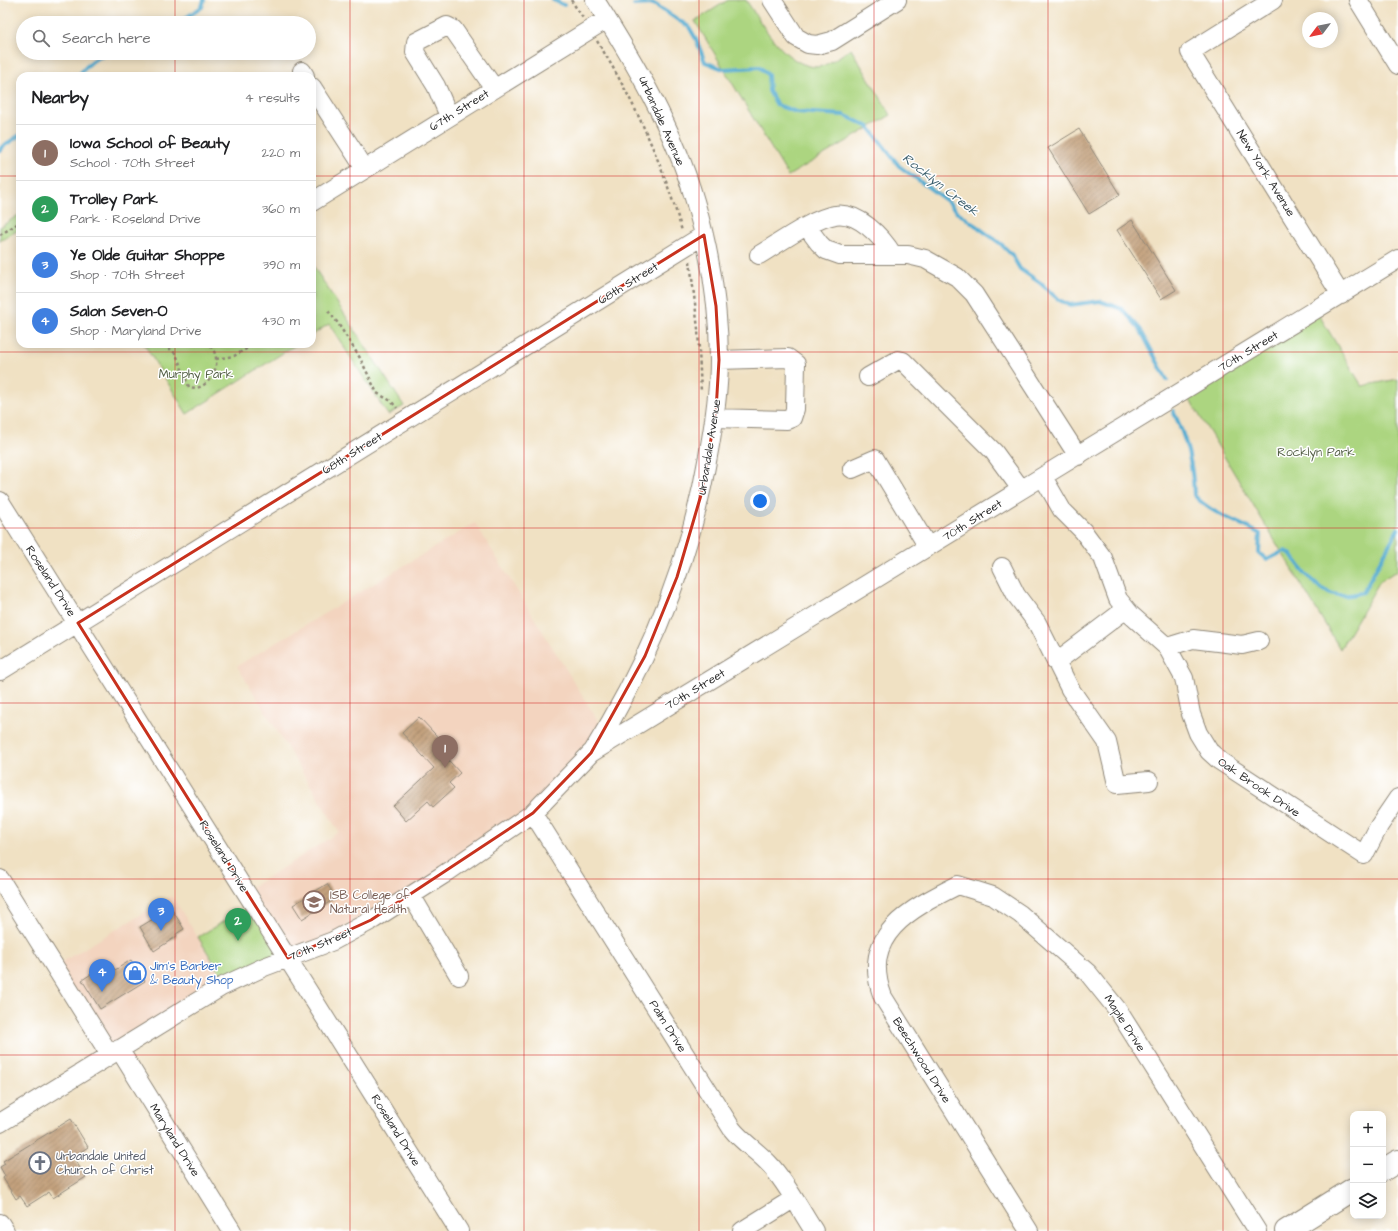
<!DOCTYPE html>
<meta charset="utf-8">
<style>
body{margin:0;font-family:"Architects Daughter",sans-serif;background:#f2f2f2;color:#202124}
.controls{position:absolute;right:12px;bottom:12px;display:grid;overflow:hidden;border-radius:8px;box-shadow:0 2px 10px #0003}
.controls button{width:36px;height:36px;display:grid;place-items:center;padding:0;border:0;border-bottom:1px solid #e0e0e0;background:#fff;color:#202124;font:20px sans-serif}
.compass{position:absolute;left:1302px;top:12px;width:36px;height:36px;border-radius:50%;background:#fff;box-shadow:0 2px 10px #0003;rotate:238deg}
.you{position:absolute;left:760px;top:501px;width:14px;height:14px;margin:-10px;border:3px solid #fff;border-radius:50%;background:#1a73e8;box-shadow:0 0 0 6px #1a73e833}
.badge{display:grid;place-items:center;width:26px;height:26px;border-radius:50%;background:#c8321e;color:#fff;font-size:13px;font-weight:700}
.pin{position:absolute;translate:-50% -33px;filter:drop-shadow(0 1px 2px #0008)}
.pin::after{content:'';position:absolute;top:21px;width:14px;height:12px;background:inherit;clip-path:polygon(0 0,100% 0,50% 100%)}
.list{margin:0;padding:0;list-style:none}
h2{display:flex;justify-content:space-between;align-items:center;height:52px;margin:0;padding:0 16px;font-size:17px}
h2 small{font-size:13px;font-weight:400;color:#757577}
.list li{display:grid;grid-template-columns:26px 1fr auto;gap:12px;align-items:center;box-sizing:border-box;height:56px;padding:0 16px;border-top:1px solid #e0e0e0}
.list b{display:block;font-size:15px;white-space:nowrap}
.list p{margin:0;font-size:13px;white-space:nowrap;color:#757577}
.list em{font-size:13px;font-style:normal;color:#757577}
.icon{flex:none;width:22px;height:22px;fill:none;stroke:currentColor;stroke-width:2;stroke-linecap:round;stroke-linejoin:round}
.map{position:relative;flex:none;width:1398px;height:1231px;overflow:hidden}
.search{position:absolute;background:#fff;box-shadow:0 2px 10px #0003;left:16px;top:16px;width:300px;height:44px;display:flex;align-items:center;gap:10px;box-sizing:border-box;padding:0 14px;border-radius:22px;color:#757577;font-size:15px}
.panel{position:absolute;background:#fff;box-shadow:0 2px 10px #0003;left:16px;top:72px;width:300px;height:276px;border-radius:12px}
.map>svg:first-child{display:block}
.built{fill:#f3d4bf}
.green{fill:#acd580;stroke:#6c8056}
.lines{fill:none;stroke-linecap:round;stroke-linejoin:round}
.stream{stroke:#54acd1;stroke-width:4}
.building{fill:url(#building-hatch)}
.minor-casing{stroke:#8e8677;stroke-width:20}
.major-casing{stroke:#8e8677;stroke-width:24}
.path{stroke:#8e8677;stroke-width:2.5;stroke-dasharray:3 3;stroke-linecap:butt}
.minor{stroke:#fff;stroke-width:18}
.major{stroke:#fff;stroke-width:22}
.marked{fill:none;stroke:#c8321e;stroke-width:3;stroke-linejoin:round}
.grid{fill:none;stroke:#d62828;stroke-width:1;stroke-opacity:0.55}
.labels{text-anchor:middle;stroke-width:3;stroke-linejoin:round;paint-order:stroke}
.street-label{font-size:12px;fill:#2b2b2b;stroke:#fff}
.park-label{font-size:12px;fill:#525e44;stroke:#fff}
.education-label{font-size:12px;fill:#785e54;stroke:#fff;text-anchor:start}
.shop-label{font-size:12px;fill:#366cbe;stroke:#fff;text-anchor:start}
.worship-label{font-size:12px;fill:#5b616d;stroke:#fff;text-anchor:start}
.water-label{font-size:13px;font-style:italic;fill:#3b5f6d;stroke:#fff}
</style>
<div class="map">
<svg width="1398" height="1231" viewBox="0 0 1398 1231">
<defs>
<pattern id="building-hatch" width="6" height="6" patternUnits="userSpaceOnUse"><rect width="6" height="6" fill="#c3a17d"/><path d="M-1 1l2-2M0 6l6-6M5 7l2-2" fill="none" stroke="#9f8367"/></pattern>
</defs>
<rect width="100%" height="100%" fill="#fff"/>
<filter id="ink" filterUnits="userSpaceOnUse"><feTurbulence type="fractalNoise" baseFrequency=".025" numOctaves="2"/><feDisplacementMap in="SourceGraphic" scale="8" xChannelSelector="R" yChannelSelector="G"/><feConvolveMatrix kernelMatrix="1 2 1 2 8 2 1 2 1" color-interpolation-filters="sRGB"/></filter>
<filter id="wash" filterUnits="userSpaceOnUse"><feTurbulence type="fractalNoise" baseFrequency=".012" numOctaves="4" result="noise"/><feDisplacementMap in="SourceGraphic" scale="16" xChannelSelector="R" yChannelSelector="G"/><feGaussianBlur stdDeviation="0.9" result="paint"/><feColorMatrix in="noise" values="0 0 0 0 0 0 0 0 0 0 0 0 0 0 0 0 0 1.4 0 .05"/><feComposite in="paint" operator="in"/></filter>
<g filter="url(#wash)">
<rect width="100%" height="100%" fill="#f0e1c3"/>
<path class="built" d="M475,523L605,732L566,781L443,875L288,958L246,891L339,832L237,666Z
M172,896L227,984L110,1055L55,966Z"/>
<path class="green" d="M728,0H746C762,24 785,67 818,67C825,67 844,53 851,49L891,115L788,176L695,21Z
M20,214V229L0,241V227Z
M312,264L404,406L388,415L329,324L312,335Z
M1316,310L1362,386L1398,379V570L1380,581L1340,649L1192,403L1180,393Z
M144,344H297L187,414Z
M253,903L288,958L227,984L198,937Z"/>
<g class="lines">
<path class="stream" d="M553,0L564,5
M634,5L654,4L689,27L696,39L705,62L723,69L760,67L768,75L769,91L777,105L796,112L844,115L869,127L899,166L947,201L957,212L1001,244L1012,255L1020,269L1039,282L1059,300L1070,305L1100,301L1122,309L1140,329L1167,380
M178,23L202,7L204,0
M78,76C90,62 94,57 113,53
M0,151L2,147L20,135
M1173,411C1186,437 1193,466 1194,495C1212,515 1238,521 1260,534L1259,553L1267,560L1284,551L1290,553C1309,579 1325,605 1363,592L1398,529"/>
</g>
<g id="blocks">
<path class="building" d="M1079,129L1120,195L1089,214L1048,148Z
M1132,220L1176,290L1161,299L1117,230Z
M419,717L448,748L442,753L460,773L449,783L454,788L433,807L428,801L406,821L393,806L434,768L402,733Z
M327,884L336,898L302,919L293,905Z
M171,908L184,929L176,934L177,936L154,951L140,927Z
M131,960L145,981L100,1009L82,980L110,962L115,970Z
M71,1119L88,1147L73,1157L86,1177L53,1198L49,1192L27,1206L20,1196L16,1199L3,1178L5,1176L0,1167L5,1164L3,1161Z"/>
</g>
</g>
<g filter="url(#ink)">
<use href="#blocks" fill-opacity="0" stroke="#8e8677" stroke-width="1"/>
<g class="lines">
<g class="minor-casing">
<path id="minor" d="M772,0L796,37L808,44L817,45L832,41L897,0
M1273,0L1190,52L1341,295
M1358,0L1398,65
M302,71L305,76
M312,87L365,169
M449,116L436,86L415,52L416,42L447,26L453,29L494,88
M312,202L607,19
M807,227L819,243L826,250L840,255H908L925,259L957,277L974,294L1078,456
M759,255C779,243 814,218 835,215C858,211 882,237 893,255
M868,377L898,360L903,361L994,452L1021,489
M715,418L787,420L792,418L795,409L796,364L788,358L719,360
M852,469L875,459L928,547
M1043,477L1062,510L1083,531L1103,558L1118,599L1131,615L1167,647L1184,678L1191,714L1198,733L1209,751L1220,761L1364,855L1379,826L1398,798
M0,501L459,1231
M1002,567L1016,595L1037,623L1070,689L1107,742L1117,784L1149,781
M1167,647L1193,639L1242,645L1259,641
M1056,662L1126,609
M0,671L704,235
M593,751C649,661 690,561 708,456C714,424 719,393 719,360C719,307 710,252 695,201C674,129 635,63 595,0
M533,813L732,1129C743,1143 759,1152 771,1166C788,1185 800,1210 814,1231
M0,879L110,1055
M411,895L459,976
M119,1049L232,1231
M0,1123L221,987L264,967L333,941L374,919L443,875L533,813L591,753L1398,259
M0,1223L5,1231
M742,1231L793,1199
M1029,1231L883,997C859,935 910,909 958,885L993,896L1020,914L1088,973L1117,1009L1257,1231"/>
</g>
<g class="major-casing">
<path id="major" d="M1383,1170L1398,1161
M1286,1231L1353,1189"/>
</g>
<path class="path" d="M571,0L583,18
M597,41C634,100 663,164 682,231
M0,235L20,222
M690,261L698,329L701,392
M328,311L337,322L360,358L377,393L391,401L397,408
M164,344L176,354L189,387L196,388C208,386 218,371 216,359C216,353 212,348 209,344
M216,359L234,356L255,344"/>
<use href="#minor" class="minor"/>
<use href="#major" class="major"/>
</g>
</g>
<path class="marked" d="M704,235L716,306L719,360L716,411L701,495L677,577L645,656L591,753L533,813L371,920L288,958L78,623Z"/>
<path class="grid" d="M175,0V23M350,0V1231M524,0V1231M699,0V1231M874,0V1231M1048,0V1231M1223,0V1231M175,53V76M0,176H20M312,176H1398M175,344V1231M0,352H1398M0,528H1398M0,703H1398M0,879H1398M0,1055H1398"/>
<defs>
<g id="school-ring" transform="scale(1.15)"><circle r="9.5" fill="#fff" stroke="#8d6e63" stroke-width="1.5"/><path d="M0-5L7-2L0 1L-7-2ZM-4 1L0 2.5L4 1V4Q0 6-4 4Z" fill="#8d6e63"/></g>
<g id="shop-ring" transform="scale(1.15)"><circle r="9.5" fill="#fff" stroke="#3f7fe0" stroke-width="1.5"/><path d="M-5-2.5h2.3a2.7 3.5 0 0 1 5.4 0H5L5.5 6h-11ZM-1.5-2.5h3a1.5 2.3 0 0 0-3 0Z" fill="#3f7fe0"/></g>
<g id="church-ring" transform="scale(1.15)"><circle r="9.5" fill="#fff" stroke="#6b7280" stroke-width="1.5"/><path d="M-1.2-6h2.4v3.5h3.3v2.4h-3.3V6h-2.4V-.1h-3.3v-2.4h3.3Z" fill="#6b7280"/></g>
</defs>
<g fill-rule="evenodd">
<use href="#school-ring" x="314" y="902"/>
<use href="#shop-ring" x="135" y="973"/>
<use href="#church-ring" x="40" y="1163"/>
</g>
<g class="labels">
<g class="street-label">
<text transform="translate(459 110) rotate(-32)" y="4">67th Street</text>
<text transform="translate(662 121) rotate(66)" y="4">Urbandale Avenue</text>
<text transform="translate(1266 173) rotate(58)" y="4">New York Avenue</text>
<text transform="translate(628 283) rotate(-32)" y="4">68th Street</text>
<text transform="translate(1248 351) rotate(-31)" y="4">70th Street</text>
<text transform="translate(709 447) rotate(-81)" y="4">Urbandale Avenue</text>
<text transform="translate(352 453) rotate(-32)" y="4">68th Street</text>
<text transform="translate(972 520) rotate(-32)" y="4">70th Street</text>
<text transform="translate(51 581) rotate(57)" y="4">Roseland Drive</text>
<text transform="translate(695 689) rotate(-31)" y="4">70th Street</text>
<text transform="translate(1259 787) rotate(34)" y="4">Oak Brook Drive</text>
<text transform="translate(224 856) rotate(58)" y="4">Roseland Drive</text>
<text transform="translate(320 944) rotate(-23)" y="4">70th Street</text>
<text transform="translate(1125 1023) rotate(57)" y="4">Maple Drive</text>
<text transform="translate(668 1026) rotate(58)" y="4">Palm Drive</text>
<text transform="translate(922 1060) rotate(58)" y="4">Beechwood Drive</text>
<text transform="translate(396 1130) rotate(58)" y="4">Roseland Drive</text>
<text transform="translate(175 1140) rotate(58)" y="4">Maryland Drive</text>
</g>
<g class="park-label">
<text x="196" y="378">Murphy Park</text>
<text x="1316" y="456">Rocklyn Park</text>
</g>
<g class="education-label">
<text x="330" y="899">ISB College of<tspan x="330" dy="14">Natural Health</tspan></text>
</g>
<g class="shop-label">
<text x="150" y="970">Jim's Barber<tspan x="150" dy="14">&amp; Beauty Shop</tspan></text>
</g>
<g class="worship-label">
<text x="56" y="1160">Urbandale United<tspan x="56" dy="14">Church of Christ</tspan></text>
</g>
<g class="water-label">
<text transform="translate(941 184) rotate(38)" y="5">Rocklyn Creek</text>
</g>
</g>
</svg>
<div class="controls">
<button>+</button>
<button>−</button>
<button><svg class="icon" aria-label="layers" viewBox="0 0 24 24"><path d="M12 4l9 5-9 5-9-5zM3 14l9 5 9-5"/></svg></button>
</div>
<svg class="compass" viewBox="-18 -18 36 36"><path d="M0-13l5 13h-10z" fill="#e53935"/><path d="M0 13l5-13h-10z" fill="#757577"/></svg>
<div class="you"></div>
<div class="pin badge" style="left:445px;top:768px;background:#8d6e63">1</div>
<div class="pin badge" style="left:238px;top:941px;background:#2e9e5b">2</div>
<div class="pin badge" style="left:161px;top:931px;background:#3f7fe0">3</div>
<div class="pin badge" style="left:102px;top:992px;background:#3f7fe0">4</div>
<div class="search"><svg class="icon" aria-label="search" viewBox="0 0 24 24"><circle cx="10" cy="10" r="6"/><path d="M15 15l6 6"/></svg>Search here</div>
<section class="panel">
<h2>Nearby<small>4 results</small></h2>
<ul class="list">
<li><span class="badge" style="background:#8d6e63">1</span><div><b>Iowa School of Beauty</b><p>School · 70th Street</p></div><em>220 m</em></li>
<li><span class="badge" style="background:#2e9e5b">2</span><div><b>Trolley Park</b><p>Park · Roseland Drive</p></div><em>360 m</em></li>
<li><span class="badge" style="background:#3f7fe0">3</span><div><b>Ye Olde Guitar Shoppe</b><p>Shop · 70th Street</p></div><em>390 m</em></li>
<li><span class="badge" style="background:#3f7fe0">4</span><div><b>Salon Seven-O</b><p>Shop · Maryland Drive</p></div><em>430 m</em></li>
</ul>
</section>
</div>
